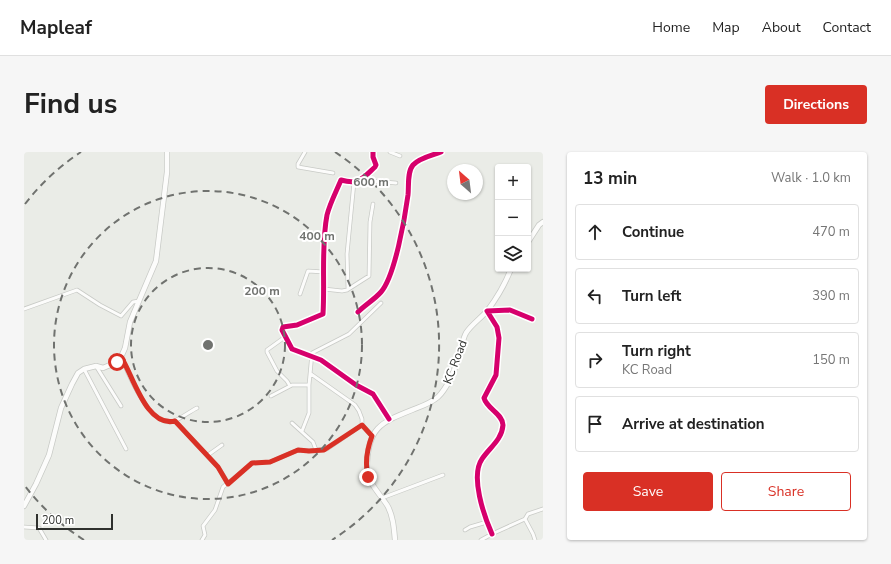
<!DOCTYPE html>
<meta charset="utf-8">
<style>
body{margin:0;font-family:"Nunito Sans",sans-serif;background:#f6f6f6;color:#222}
.controls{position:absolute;right:12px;top:12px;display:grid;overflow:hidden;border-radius:4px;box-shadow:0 1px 3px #0004}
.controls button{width:36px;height:36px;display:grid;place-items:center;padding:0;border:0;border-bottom:1px solid #e0e0e0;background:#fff;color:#222;font:20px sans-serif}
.compass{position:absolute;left:423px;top:12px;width:36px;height:36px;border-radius:50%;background:#fff;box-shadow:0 1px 3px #0004;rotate:332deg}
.scale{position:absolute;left:12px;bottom:10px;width:77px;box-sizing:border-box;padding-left:4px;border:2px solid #2f312e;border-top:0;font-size:11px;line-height:14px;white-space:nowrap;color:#2f312e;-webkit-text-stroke:3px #fff;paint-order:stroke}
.stop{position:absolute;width:12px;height:12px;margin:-9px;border:3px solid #d93025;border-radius:50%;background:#fff}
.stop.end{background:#d93025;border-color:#fff;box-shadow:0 1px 4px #0008}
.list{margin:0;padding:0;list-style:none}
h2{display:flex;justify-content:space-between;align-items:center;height:52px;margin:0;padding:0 16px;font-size:17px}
h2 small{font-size:13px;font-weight:400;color:#767676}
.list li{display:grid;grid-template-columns:26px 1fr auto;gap:12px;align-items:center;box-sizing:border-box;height:56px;margin:0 8px 8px;padding:0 8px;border:1px solid #e0e0e0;border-radius:4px}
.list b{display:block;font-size:15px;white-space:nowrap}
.list p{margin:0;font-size:13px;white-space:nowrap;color:#767676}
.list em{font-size:13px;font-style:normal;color:#767676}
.actions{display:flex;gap:8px;padding:12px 16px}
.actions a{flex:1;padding:9px 0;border:1px solid #d93025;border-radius:4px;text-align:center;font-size:14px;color:#d93025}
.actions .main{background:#d93025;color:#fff}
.icon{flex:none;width:22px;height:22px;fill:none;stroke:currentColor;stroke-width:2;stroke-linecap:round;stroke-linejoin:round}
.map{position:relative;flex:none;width:519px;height:388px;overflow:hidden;border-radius:4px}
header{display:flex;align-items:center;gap:24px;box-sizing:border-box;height:56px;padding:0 20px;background:#fff;border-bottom:1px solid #e0e0e0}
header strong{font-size:19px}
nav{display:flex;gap:22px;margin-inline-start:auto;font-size:14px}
.intro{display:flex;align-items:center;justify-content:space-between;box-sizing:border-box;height:96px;padding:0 24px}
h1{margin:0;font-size:28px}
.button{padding:10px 18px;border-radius:4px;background:#d93025;color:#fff;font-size:14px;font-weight:700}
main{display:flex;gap:24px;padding:0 24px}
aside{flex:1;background:#fff;border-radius:4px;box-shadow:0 1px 3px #0004}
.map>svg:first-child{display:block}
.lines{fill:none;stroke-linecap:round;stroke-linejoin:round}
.minor-casing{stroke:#c8cac6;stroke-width:4.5}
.secondary-casing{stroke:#c8cac6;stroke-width:6}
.minor{stroke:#fcfcfb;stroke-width:3}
.secondary{stroke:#fcfcfb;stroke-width:4.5}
.cycleway-casing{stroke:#fff;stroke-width:8}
.cycleway{stroke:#d6006c;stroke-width:5}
.route{stroke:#d93025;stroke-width:5}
.ring{fill:none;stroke:#70726f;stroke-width:2;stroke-dasharray:7 5}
.labels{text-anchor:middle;stroke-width:4;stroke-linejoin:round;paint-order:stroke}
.street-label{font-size:12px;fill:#2f312e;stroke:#fff}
.centre{fill:#70726f;stroke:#fff;stroke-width:2}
.ring-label{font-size:12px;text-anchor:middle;font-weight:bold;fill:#70726f;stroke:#fff;stroke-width:4;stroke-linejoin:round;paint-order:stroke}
</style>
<header>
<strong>Mapleaf</strong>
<nav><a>Home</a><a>Map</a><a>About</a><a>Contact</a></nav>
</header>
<div class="intro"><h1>Find us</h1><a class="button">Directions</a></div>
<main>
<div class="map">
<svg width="519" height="388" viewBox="0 0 519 388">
<rect width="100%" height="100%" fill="#eaece7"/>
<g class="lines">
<g class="minor-casing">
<path id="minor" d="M281,0L274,12V15L309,21
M349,0V5L352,13L351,15C338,27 335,33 317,28C312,40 306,51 303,63C297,94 301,130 299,162L273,173L259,175L258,178L268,197L297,208L332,233L349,242L365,267
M366,0L376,4
M336,28L372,31
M300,137L318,139L323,138L345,124L346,70L349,52
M324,137L323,102L330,30
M276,142L284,119L300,120
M0,157L53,138L76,153L97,164L109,150L115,149
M334,160C341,153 351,147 357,140C371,124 381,65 384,43C385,34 383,20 389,13C395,6 409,3 417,0
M261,185L243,198V200L253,219L263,229L266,234
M97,205C101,211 102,218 106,225C112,238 129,271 146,270C153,270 166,259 173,256
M72,214L97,254
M60,217L102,297
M287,222L331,253L335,259L338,267V273L348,284
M247,244L268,233H285
M151,269L194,315L204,331
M268,271L289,290L292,298L303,297L338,273
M278,279L285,261V233L288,201L325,182L357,151
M184,303L198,293
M358,346L419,323
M501,367L509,382L511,388
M0,375L15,376L22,388
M441,378L446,375L463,370
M468,382C460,364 446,324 458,307C465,296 478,288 479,273C479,262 463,257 460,246L472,223L475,186L473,175L463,159L486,158L508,167
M178,388L181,383L179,374L191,358L199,335L225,314L228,311L246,310L274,298L285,299L292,298
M457,388L468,382L501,367L504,362L519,357"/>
</g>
<g class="secondary-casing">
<path id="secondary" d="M504,90L515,73L519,70
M0,354L12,332L25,303L37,256L48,232L54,221L60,217L72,214L79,216L93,210L97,205L101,196L106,170L132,109L143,20V0
M371,388C370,376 369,363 363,353C356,342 343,330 343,316C343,274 358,270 393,256C401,253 408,250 414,245C424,235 431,217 435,204C438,197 438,188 442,181C447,173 457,166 463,159C473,146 481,132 487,117"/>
</g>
<use href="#minor" class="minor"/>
<use href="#secondary" class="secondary"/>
<g class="cycleway-casing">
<path id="cycleway" d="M349,0V5L352,13L351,15C338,27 335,33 317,28C312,40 306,51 303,63C297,94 301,130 299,162L273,173L259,175L258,178L268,197L297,208L332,233L349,242L365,267
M334,160C341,153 351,147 357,140C371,124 381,65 384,43C385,34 383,20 389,13C395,6 409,3 417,0
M468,382C460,364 446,324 458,307C465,296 478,288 479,273C479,262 463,257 460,246L472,223L475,186L473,175L463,159L486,158L508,167"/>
</g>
<use href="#cycleway" class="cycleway"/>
</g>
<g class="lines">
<path class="route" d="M93,210L97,205C109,223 122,276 151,269L194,315L204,332L228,311L246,310L274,298L285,299L300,298L338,273L348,284C343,297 341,312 344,325"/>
</g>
<g class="ring">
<circle cx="184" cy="193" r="77"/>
<circle cx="184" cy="193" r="154"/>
<path d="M60 388A231 231 0 0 1 1 334M1 52A231 231 0 0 1 57 0M311 0A231 231 0 0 1 308 388"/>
</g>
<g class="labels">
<g class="street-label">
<text transform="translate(431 210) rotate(-69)" y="4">KC Road</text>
</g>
</g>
<circle cx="184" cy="193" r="6" class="centre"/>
<g class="ring-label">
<text x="347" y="34">600 m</text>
<text x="293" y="88">400 m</text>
<text x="238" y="143">200 m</text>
</g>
</svg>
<div class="controls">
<button>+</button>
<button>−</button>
<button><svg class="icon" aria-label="layers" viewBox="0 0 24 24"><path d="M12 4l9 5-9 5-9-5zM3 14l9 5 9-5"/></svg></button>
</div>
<svg class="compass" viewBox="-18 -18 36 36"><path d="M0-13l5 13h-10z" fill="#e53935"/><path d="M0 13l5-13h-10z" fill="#767676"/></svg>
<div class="scale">200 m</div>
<div class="stop" style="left:93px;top:210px"></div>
<div class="stop end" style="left:344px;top:325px"></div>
</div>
<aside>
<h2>13 min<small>Walk · 1.0 km</small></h2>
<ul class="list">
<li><svg class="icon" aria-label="ahead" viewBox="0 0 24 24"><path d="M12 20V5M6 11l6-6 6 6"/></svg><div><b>Continue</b></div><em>470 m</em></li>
<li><svg class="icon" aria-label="left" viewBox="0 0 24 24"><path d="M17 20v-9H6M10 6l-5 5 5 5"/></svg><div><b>Turn left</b></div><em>390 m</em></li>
<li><svg class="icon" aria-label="right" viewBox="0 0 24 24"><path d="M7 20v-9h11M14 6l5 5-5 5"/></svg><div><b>Turn right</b><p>KC Road</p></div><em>150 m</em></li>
<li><svg class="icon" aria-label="arrive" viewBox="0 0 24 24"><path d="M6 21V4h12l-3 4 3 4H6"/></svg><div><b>Arrive at destination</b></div></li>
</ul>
<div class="actions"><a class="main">Save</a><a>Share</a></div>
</aside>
</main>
